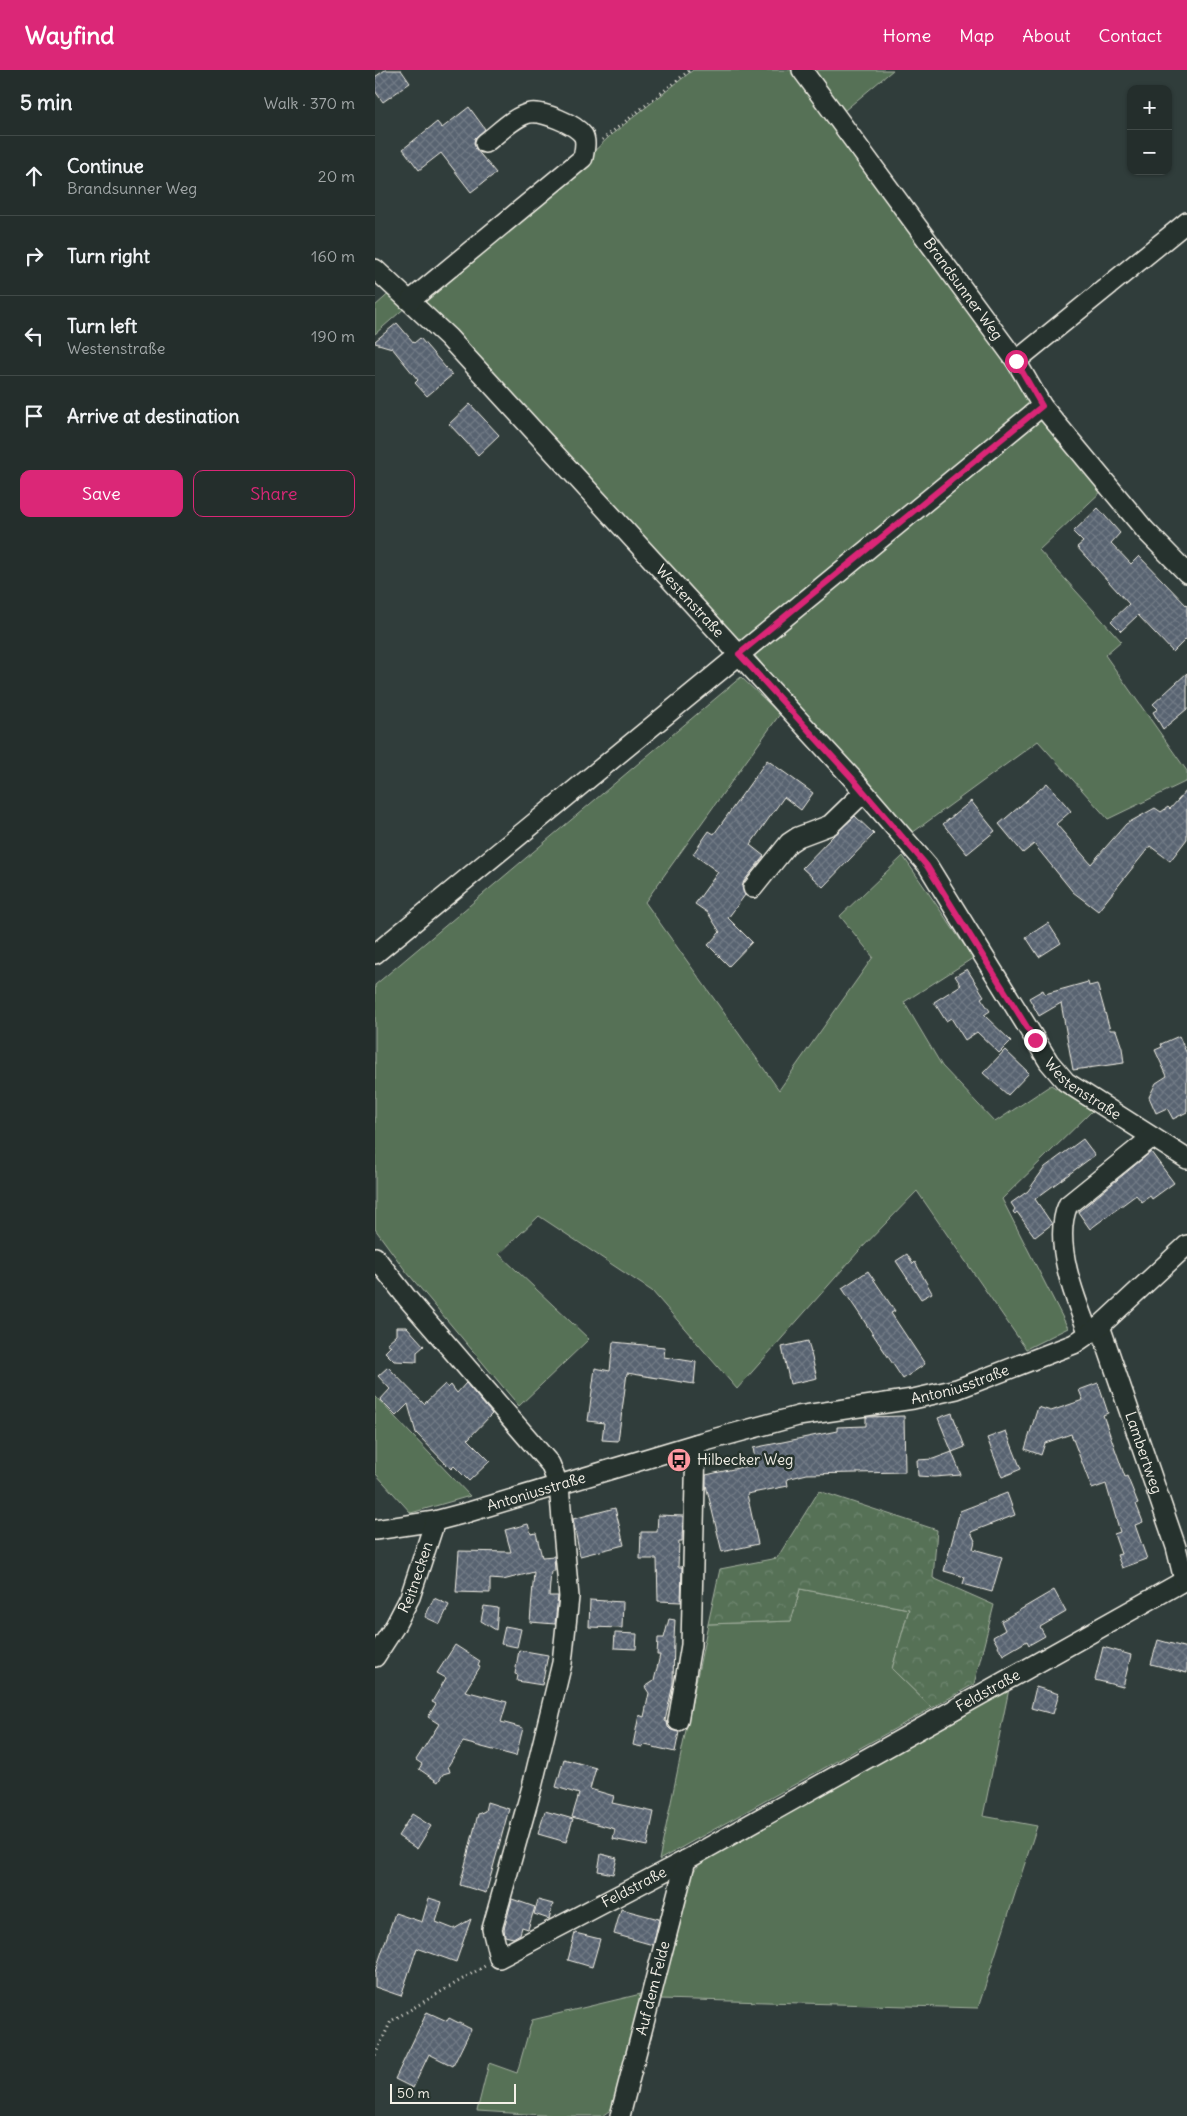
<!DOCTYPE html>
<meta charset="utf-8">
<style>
body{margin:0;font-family:Delius,sans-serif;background:#2c3634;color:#f1f3f6}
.controls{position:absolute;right:15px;top:15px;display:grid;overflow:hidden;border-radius:10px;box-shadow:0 1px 4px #0004}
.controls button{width:45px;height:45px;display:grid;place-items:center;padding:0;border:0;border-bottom:1px solid #414a48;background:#242e2c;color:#f1f3f6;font:25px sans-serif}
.scale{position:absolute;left:15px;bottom:12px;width:126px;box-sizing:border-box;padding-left:5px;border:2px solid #f4f1e8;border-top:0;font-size:14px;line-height:18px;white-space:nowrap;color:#f4f1e8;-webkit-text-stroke:4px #26332d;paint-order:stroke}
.stop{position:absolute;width:15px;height:15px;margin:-11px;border:4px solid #db2777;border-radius:50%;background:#fff}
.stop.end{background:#db2777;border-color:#fff;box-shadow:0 1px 5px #0008}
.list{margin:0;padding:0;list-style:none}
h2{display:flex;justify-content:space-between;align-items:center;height:65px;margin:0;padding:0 20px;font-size:21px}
h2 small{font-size:16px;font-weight:400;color:#a3a8a9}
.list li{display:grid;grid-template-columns:32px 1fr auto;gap:15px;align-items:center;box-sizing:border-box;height:80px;padding:0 20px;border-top:1px solid #414a48}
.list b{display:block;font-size:19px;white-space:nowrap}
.list p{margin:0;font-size:16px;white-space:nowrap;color:#a3a8a9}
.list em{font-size:16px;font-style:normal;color:#a3a8a9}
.actions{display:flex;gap:10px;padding:15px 20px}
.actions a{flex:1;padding:11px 0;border:1px solid #db2777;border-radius:10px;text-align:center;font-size:18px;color:#db2777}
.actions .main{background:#db2777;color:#fff}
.icon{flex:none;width:28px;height:28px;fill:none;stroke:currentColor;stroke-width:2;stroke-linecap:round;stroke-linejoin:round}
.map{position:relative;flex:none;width:812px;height:2046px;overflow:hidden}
header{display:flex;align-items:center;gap:30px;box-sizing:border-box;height:70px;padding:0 25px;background:#db2777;color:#fff}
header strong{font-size:24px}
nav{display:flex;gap:28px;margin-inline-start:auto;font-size:18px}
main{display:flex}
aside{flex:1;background:#242e2c}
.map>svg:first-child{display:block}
.grass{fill:#567157;stroke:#a5b1a0}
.forest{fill:url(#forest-crowns);stroke:#a5b1a0}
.building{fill:url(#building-cross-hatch);stroke:#f4f1e8}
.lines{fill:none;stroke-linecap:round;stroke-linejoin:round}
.minor-casing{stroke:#f4f1e8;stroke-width:22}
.path{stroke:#f4f1e8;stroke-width:3;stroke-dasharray:1 4;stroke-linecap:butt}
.minor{stroke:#26332d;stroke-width:19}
.route{stroke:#db2777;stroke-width:6}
.labels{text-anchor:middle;stroke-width:5;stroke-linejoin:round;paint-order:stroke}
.street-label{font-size:15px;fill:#f4f1e8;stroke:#26332d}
.poi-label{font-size:15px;fill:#f4f1e8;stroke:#26332d;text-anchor:start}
</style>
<header>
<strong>Wayfind</strong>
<nav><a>Home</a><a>Map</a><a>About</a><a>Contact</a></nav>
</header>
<main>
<aside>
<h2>5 min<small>Walk · 370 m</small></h2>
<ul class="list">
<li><svg class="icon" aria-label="ahead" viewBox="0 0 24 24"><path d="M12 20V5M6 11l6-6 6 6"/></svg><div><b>Continue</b><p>Brandsunner Weg</p></div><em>20 m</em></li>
<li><svg class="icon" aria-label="right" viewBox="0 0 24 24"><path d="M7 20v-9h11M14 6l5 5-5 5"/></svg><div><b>Turn right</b></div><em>160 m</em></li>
<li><svg class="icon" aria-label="left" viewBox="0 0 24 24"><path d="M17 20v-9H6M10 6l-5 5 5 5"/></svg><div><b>Turn left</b><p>Westenstraße</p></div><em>190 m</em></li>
<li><svg class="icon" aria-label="arrive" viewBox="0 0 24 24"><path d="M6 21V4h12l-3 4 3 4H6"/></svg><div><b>Arrive at destination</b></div></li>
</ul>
<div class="actions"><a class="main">Save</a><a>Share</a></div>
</aside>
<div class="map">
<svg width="812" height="2046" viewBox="0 0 812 2046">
<defs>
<pattern id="forest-crowns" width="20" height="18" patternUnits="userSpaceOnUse" patternTransform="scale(1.25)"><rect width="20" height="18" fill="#567157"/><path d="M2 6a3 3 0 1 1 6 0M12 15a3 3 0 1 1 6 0" fill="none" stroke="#6f866f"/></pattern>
<pattern id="building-cross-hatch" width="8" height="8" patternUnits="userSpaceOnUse" patternTransform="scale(1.25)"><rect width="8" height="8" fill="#586371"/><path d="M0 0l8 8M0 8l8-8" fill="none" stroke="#717a85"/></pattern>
</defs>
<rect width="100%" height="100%" fill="#303d3b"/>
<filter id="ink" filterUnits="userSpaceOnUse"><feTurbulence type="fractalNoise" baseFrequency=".02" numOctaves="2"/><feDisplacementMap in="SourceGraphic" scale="10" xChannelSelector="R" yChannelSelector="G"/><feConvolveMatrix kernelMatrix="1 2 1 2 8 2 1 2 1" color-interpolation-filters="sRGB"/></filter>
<g filter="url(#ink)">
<path class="grass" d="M318,0H424L637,292L658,332L365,580L39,231L211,89L236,65Z
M429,0H518L463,46Z
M18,220L32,236L0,264V236Z
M667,349L730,418L664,480L746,571L730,585L812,701V711L733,749L663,671L537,763L415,629L379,584L658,350Z
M366,607L405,644L270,832L404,1020L498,887L465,846L528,786L598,888L529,932L567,996L620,1052L676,1015L717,1041L627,1129L693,1258L651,1279L542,1121L483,1182L362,1319L277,1221L164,1146L124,1184L214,1269L144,1336L30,1200L0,1159V915Z
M0,1326L95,1426L36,1443L0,1403Z
M425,1519L534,1539L517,1599L557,1638L284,1790L333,1554L416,1551Z
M635,1614L608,1746L662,1756L603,1938L285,1929L313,1807L332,1787Z
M270,1923L244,2034L227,2046H185L102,2041L114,1993L142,2003L157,1950Z"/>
<path class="forest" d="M444,1421L562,1460L558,1508L619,1535L599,1614L557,1638L517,1599L534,1539L425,1519L416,1551L333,1554L345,1499L402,1488Z"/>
<path class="building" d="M10,0H26L35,13L8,32L0,21V7Z
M94,37L110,59L100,68L99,73L101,79L121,103L96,122L66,83L44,100L28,79L62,52L67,58Z
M22,253L39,273L45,268L77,305L52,326L40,313L43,310L17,278L0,273V271Z
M95,334L124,365L103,385L74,354Z
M723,438L745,463L736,473L756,494L764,486L812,536V568L798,582L763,545L746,561L736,551L754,534L702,477L708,472L698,462Z
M812,603V639L788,659L778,642L783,639L778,634Z
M392,690L438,723L426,740L409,727L375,775L389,786L369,811L367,817L370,825L353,848L377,872L354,896L333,875L345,862L333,843L320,834L343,802L318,784L334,761L339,764Z
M672,713L696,741L681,754L716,794L751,754L780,738L786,742L793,737L795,739L812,720V769L795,791L775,776L723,841L698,822L659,774L648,783L624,754Z
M596,731L620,761L592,784L568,754Z
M480,746L499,764L448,817L427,798L458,766Z
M673,853L686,873L664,887L651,867Z
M592,899L609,926L606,928L615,941L609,945L636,971L624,983L602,962L590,970L576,948L571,951L559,932L586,915L580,906Z
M713,912L714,916L722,914L735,960H741L747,978L749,993L698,1000L686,933L664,946L654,928L668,920L670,924Z
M804,966L812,984V1042L798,1049L792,1038L781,1043L774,1027L781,1013L792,1006L780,980L787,977L786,974Z
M630,980L654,1003L633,1025L608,1003Z
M708,1069L720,1085L660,1129L677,1154L660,1167L642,1142L640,1144L638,1142L640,1139L636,1133L653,1121L670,1097Z
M776,1082L799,1113L777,1129L775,1126L767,1132L761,1125L715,1159L703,1142Z
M532,1184L538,1194L540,1192L557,1223L546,1229L521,1191Z
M493,1201L520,1241L516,1243L550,1294L528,1309L467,1218Z
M21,1257H32L49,1276L42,1282V1292L19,1291L10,1282L16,1276L12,1273L21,1265Z
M433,1271L442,1308L415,1314L407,1277Z
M238,1272L290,1277L289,1287L321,1292L319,1314L252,1303L243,1371L227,1370L229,1353L213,1351L220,1298L235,1301Z
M13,1297L49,1334L70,1314L73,1318L76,1315L82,1323L91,1313L117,1344L93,1369L115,1391L94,1411L79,1396L76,1399L41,1363L33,1334L21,1346L5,1330L15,1319L3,1306Z
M723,1313L733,1343L728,1345L750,1407L752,1406L763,1433L761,1434L768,1452L760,1455L772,1489L747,1498L742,1485L746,1484L739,1464L745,1462L731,1414L717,1419L696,1364L670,1373L666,1385L650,1379L663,1337L676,1341L708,1330L704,1320Z
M577,1343L590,1377L577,1382L563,1348Z
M529,1346L530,1402L432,1404L412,1409L413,1416L372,1424L383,1474L347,1482L331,1415V1405L381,1394L378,1378L462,1361V1357L491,1356V1347Z
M631,1361L646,1399L627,1407L612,1368Z
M577,1382L586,1405L559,1407L543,1406L542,1390L558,1389Z
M632,1423L640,1445L596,1462L600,1471L598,1479L627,1487L617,1522L588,1514L590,1507L569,1501L585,1441Z
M240,1438L249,1475L205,1486L198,1449Z
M283,1445L308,1446L307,1471H304L303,1497H307L306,1532L283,1531L282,1489H265L266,1462H282Z
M153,1454L156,1464L161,1463L167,1487L179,1486L180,1501H176L174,1526H183L180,1554L155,1552L159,1502L128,1510L115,1509V1523L81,1522L84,1481L136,1482L130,1460Z
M679,1520L691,1542L665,1557L670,1566L654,1575L652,1571L628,1585L618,1567L630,1560L626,1551Z
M59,1528L74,1535L65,1554L50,1547Z
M215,1530L248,1532L247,1558L214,1557Z
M109,1536L123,1538L121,1560L106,1551Z
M294,1549L300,1550L299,1569L298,1614L290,1651L292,1652L293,1657L296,1660L304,1662L300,1682L270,1675L267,1677L258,1675L264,1645L269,1647L274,1623L270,1617L279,1611L285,1585H282L283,1568H289Z
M130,1556L146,1559L142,1577L126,1574Z
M240,1563L262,1564L261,1579L239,1578Z
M783,1570L812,1578V1603L776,1594Z
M80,1575L105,1591L103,1596L105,1597L90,1621L132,1632L126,1652L148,1658L141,1686L88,1672L73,1696L75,1702L68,1704L63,1712L44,1699L47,1694L41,1690L64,1654L53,1647L61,1634L57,1632L71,1608L62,1603Z
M728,1577L756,1585L748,1617L720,1610Z
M144,1580L173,1585L167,1615L142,1611L143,1605L140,1604Z
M661,1617L684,1624L678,1644L656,1638Z
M189,1689L221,1698L215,1719L239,1726L237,1733L279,1742L272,1776L238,1769L240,1759L197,1747L204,1724L181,1717Z
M112,1732L134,1739L111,1823L85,1815L103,1744L110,1741Z
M170,1741L198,1749L191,1772L163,1764Z
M37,1744L56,1756L42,1779L23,1766Z
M226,1784L242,1788L238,1804L223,1801Z
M54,1828L67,1832L61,1852L79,1859L96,1849L81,1892L42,1878L26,1926L0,1917V1902L20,1843L47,1852Z
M137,1829L160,1837L153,1859L147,1857L145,1864L138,1868L130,1866L129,1859Z
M163,1830L178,1834L174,1849L159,1844Z
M246,1839L284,1849L278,1875L239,1864Z
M200,1863L225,1869L217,1897L193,1890Z
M52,1942L72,1951L74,1948L96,1959L78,1996L54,1984L38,2018L20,2009Z"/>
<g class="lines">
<g class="minor-casing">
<g id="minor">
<path id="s1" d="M427,0L641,291L667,336L770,460L812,503"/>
<path id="s2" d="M0,199L73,267L477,708L553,796L674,992L691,1012L812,1089"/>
<path d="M36,230L208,88C209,81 212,72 208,65C200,54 168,41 155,43C139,46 123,64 110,73"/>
<path d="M641,291L812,152"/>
<path d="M378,818L414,773L423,767L455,755L489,722"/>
<path d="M0,884L667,336"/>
<path id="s3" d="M0,1187L32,1228L175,1394L184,1416L194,1527L187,1593L157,1717L117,1859L124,1888L311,1790L812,1509"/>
<path id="s4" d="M725,1256L801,1477L809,1510"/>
<path d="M714,1264C700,1229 677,1171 693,1135L776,1068"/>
<path id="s5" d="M0,1460L60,1451L94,1442L327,1372L423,1346L538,1329L582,1319L699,1274L725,1256L812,1175"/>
<path id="s6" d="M0,1587L20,1556L35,1527L60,1451"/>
<path d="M303,1651L316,1575L321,1374"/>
<path id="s7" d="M245,2046L311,1790"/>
</g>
</g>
<path class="path" d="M227,70L315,0
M0,1985L16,1951L110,1896"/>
<use href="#minor" class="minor"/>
</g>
</g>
<g class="lines" filter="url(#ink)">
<path class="route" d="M641,291L667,336L364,584L477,708L552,796L660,970"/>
</g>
<defs>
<g id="bus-disc" transform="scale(1.25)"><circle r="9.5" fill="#ff9aa2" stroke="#26332d"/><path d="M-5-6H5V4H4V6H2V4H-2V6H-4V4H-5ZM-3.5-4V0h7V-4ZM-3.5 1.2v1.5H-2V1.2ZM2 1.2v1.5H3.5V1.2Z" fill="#111"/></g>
</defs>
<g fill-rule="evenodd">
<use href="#bus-disc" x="304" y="1390"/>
</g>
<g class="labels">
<g class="street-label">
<text dy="5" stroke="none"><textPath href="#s1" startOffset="272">Brandsunner Weg</textPath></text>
<text dy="5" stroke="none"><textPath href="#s2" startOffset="458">Westenstraße</textPath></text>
<text dy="5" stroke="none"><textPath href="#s2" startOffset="1088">Westenstraße</textPath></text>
<text dy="5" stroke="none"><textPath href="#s5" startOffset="604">Antoniusstraße</textPath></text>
<text dy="5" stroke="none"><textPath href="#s4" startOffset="134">Lambertweg</textPath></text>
<text dy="5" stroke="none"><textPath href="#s5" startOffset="166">Antoniusstraße</textPath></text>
<text dy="5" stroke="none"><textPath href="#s6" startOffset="90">Reitnecken</textPath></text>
<text dy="5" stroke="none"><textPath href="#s3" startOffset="1335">Feldstraße</textPath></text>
<text dy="5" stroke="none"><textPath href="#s3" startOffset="930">Feldstraße</textPath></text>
<text dy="5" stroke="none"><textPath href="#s7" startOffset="132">Auf dem Felde</textPath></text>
</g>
<g class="poi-label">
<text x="322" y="1395">Hilbecker Weg</text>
</g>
</g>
</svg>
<div class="controls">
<button>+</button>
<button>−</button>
</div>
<div class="scale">50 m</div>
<div class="stop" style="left:641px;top:291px"></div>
<div class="stop end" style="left:660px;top:970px"></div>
</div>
</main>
